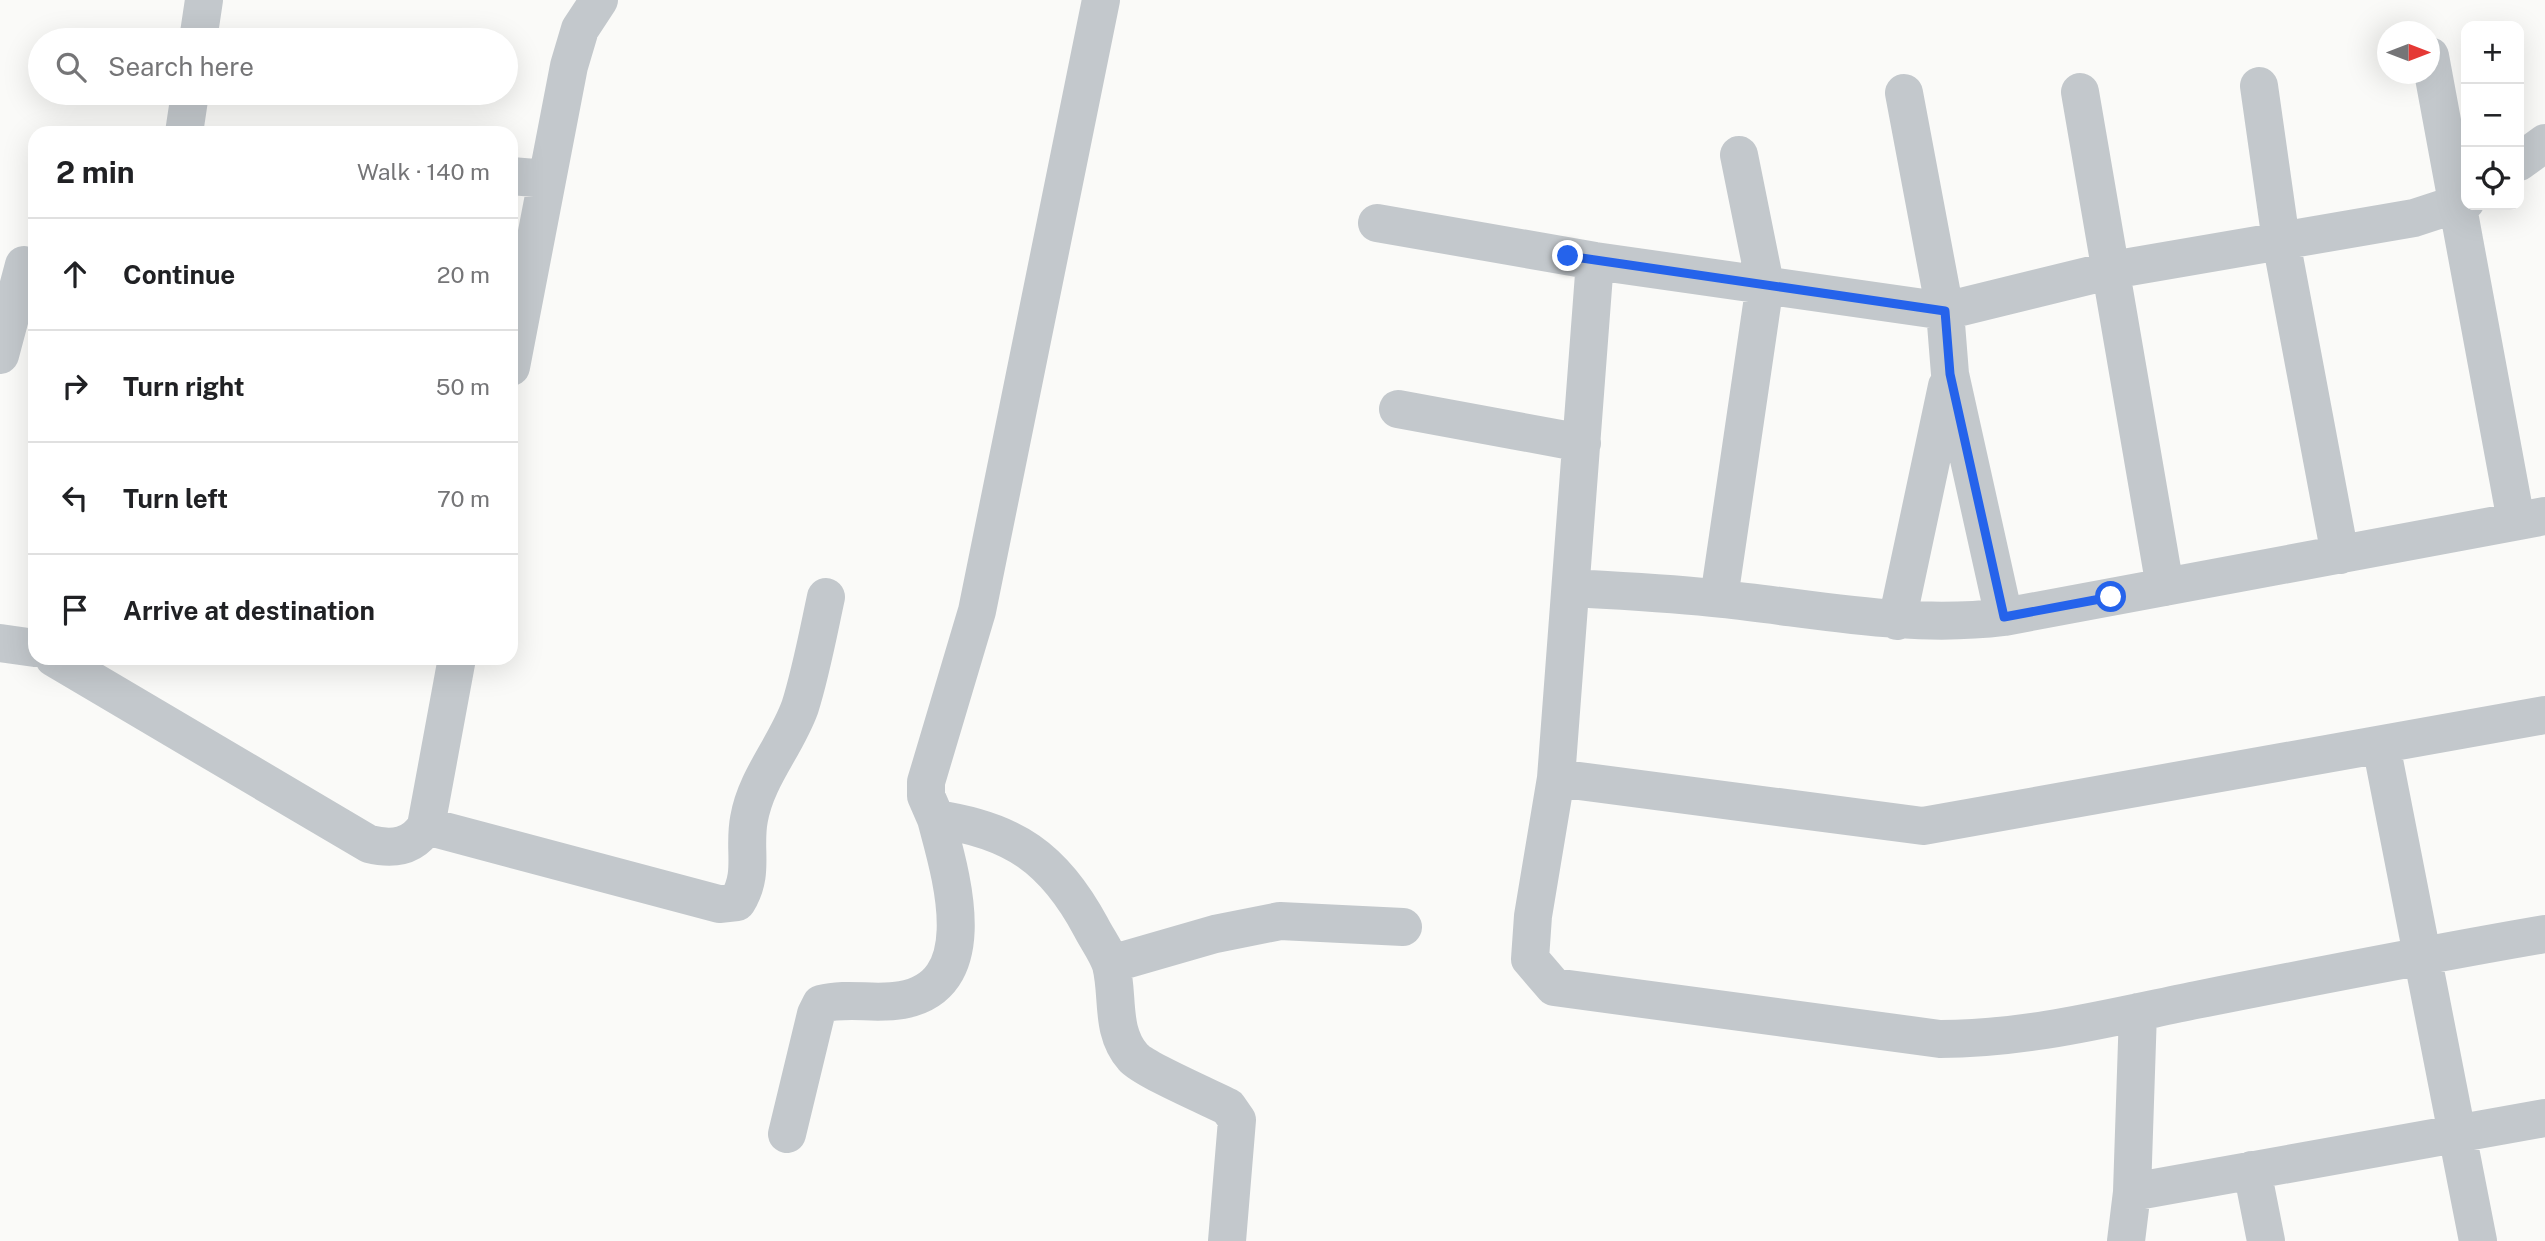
<!DOCTYPE html>
<meta charset="utf-8">
<style>
body{margin:0;font-family:"Public Sans",sans-serif;background:#f6f6f6;color:#202124}
.controls{position:absolute;right:21px;top:21px;display:grid;overflow:hidden;border-radius:14px;box-shadow:0 7px 28px #0002}
.controls button{width:63px;height:63px;display:grid;place-items:center;padding:0;border:0;border-bottom:2px solid #e0e0e0;background:#fff;color:#202124;font:35px sans-serif}
.compass{position:absolute;left:2377px;top:21px;width:63px;height:63px;border-radius:50%;background:#fff;box-shadow:0 7px 28px #0002;rotate:90deg}
.stop{position:absolute;width:21px;height:21px;margin:-16px;border:5px solid #2563eb;border-radius:50%;background:#fff}
.stop.end{background:#2563eb;border-color:#fff;box-shadow:0 2px 7px #0008}
.list{margin:0;padding:0;list-style:none}
h2{display:flex;justify-content:space-between;align-items:center;height:91px;margin:0;padding:0 28px;font-size:30px}
h2 small{font-size:23px;font-weight:400;color:#757577}
.list li{display:grid;grid-template-columns:46px 1fr auto;gap:21px;align-items:center;box-sizing:border-box;height:112px;padding:0 28px;border-top:2px solid #e0e0e0}
.list b{display:block;font-size:26px;white-space:nowrap}
.list em{font-size:23px;font-style:normal;color:#757577}
.icon{flex:none;width:38px;height:38px;fill:none;stroke:currentColor;stroke-width:2;stroke-linecap:round;stroke-linejoin:round}
.map{position:relative;flex:none;width:2545px;height:1241px;overflow:hidden}
.search{position:absolute;background:#fff;box-shadow:0 7px 28px #0002;left:28px;top:28px;width:490px;height:77px;display:flex;align-items:center;gap:18px;box-sizing:border-box;padding:0 24px;border-radius:38px;color:#757577;font-size:26px}
.panel{position:absolute;background:#fff;box-shadow:0 7px 28px #0002;left:28px;top:126px;width:490px;height:539px;border-radius:21px}
.map>svg:first-child{display:block}
.lines{fill:none;stroke-linecap:round;stroke-linejoin:round}
.minor{stroke:#c3c8cc;stroke-width:38}
.route{stroke:#2563eb;stroke-width:9}
</style>
<div class="map">
<svg width="2545" height="1241" viewBox="0 0 2545 1241">
<rect width="100%" height="100%" fill="#fafaf8"/>
<g class="lines">
<path class="minor" d="M1101,0L977,611L926,782V796L936,819C1013,830 1054,858 1091,927C1097,939 1107,952 1111,965C1119,996 1110,1031 1133,1057C1143,1069 1210,1098 1228,1107L1237,1120L1227,1241
M198,40L204,0
M2430,56L2516,521
M2259,86L2281,241L2340,555
M2080,92L2165,587
M1904,93L1945,311L1950,374L2004,617
M184,133L190,93
M2519,162L2545,143
M511,176L547,179
M1377,223L1595,261L1945,311L2112,270L2414,218L2466,201
M1595,261L1556,778L1923,826L2545,715
M0,355L24,265
M511,367L569,66L580,29L599,0
M1398,409L1582,443
M1573,588C1623,591 1673,593 1722,599C1817,609 1909,629 2004,617L2545,516
M1719,598L1765,284L1739,155
M1897,621L1947,386
M0,643L35,648
M54,658L369,844C393,850 413,847 426,826
M457,658L426,826L719,904L737,902C755,873 743,850 749,819C756,778 786,746 800,707C811,672 818,634 826,597
M2381,745L2478,1241
M1556,778L1533,916L1530,959L1554,987L1940,1039C2027,1039 2112,1017 2196,1000C2312,977 2428,954 2545,934
M1111,964L1215,934L1280,921L1403,927
M2138,1012L2132,1192L2545,1118
M787,1134L816,1014L821,1004C848,997 875,1005 902,1000C986,985 950,872 936,819
M2252,1170L2266,1241
M2126,1241L2132,1192"/>
</g>
<g class="lines">
<path class="route" d="M1568,256L1945,311L1950,374L2004,617L2111,597"/>
</g>
</svg>
<div class="controls">
<button>+</button>
<button>−</button>
<button><svg class="icon" aria-label="locate" viewBox="0 0 24 24"><circle cx="12" cy="12" r="6"/><path d="M12 2v4M12 18v4M2 12h4M18 12h4"/></svg></button>
</div>
<svg class="compass" viewBox="-18 -18 36 36"><path d="M0-13l5 13h-10z" fill="#e53935"/><path d="M0 13l5-13h-10z" fill="#757577"/></svg>
<div class="stop" style="left:2111px;top:597px"></div>
<div class="stop end" style="left:1568px;top:256px"></div>
<div class="search"><svg class="icon" aria-label="search" viewBox="0 0 24 24"><circle cx="10" cy="10" r="6"/><path d="M15 15l6 6"/></svg>Search here</div>
<section class="panel">
<h2>2 min<small>Walk · 140 m</small></h2>
<ul class="list">
<li><svg class="icon" aria-label="ahead" viewBox="0 0 24 24"><path d="M12 20V5M6 11l6-6 6 6"/></svg><div><b>Continue</b></div><em>20 m</em></li>
<li><svg class="icon" aria-label="right" viewBox="0 0 24 24"><path d="M7 20v-9h11M14 6l5 5-5 5"/></svg><div><b>Turn right</b></div><em>50 m</em></li>
<li><svg class="icon" aria-label="left" viewBox="0 0 24 24"><path d="M17 20v-9H6M10 6l-5 5 5 5"/></svg><div><b>Turn left</b></div><em>70 m</em></li>
<li><svg class="icon" aria-label="arrive" viewBox="0 0 24 24"><path d="M6 21V4h12l-3 4 3 4H6"/></svg><div><b>Arrive at destination</b></div></li>
</ul>
</section>
</div>
